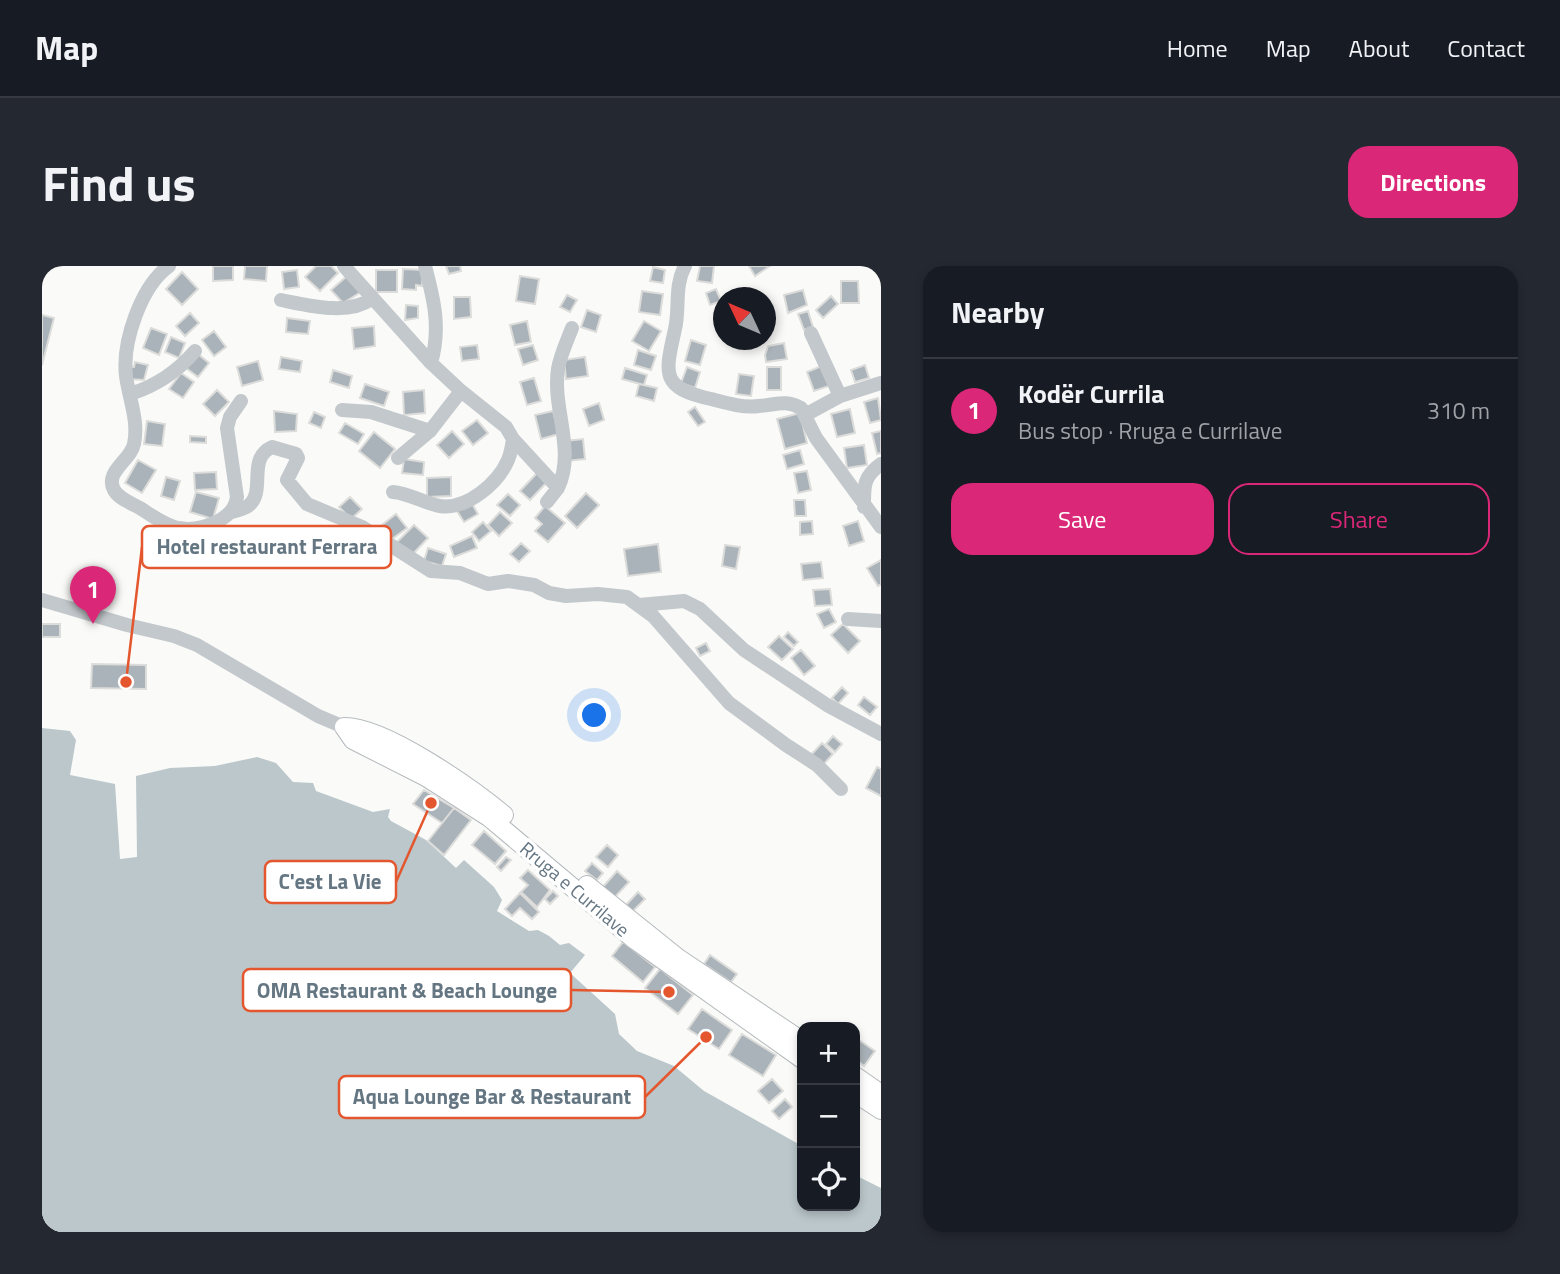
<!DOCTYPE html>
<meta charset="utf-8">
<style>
body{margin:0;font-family:"Titillium Web",sans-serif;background:#242831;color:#f1f3f6}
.controls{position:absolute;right:21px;bottom:21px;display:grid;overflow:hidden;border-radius:14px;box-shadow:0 4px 10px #0003}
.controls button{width:63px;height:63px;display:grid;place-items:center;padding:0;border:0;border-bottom:2px solid #363941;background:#171b24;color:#f1f3f6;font:35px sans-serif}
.compass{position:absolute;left:671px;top:21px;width:63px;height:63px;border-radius:50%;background:#171b24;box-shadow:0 4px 10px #0003;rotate:314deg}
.you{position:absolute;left:553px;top:450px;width:24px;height:24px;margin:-18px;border:5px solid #fff;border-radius:50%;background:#1a73e8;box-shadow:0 0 0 10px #1a73e833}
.badge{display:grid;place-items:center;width:46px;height:46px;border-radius:50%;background:#db2777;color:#fff;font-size:23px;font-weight:700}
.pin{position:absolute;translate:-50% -58px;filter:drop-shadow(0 2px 4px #0008)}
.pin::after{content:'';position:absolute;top:37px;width:24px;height:21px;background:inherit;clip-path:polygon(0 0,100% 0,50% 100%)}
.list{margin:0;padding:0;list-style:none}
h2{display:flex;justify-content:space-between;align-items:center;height:91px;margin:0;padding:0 28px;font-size:30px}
h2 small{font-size:23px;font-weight:400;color:#9ea1a6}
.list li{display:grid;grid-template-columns:46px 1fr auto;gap:21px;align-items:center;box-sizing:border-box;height:105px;padding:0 28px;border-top:2px solid #363941}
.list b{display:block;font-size:26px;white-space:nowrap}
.list p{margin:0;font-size:23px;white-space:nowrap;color:#9ea1a6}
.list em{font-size:23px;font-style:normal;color:#9ea1a6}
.actions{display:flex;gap:14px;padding:21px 28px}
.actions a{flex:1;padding:16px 0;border:2px solid #db2777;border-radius:21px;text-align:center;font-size:24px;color:#db2777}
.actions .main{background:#db2777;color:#fff}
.icon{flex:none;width:38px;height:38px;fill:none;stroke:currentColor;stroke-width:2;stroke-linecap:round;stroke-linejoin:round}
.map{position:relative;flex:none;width:839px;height:966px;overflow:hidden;border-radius:21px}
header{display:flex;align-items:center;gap:42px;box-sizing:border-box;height:98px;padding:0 35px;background:#171b24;border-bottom:2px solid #363941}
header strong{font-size:33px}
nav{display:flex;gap:38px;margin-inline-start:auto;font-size:24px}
.intro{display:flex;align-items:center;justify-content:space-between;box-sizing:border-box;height:168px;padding:0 42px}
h1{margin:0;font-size:49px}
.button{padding:18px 32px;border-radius:21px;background:#db2777;color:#fff;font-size:24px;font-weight:700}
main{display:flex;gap:42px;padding:0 42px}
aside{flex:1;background:#171b24;border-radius:21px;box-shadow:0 4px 10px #0003}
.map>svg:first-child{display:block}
.water{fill:#bbc7cb}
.building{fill:#aab3b9;stroke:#dcdcda;stroke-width:2}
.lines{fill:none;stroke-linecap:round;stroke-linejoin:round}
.major-casing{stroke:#b5babe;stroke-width:20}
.minor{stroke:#c3c8cc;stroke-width:14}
.major{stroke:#fff;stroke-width:18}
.labels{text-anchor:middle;stroke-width:7;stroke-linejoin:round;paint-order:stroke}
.street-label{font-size:19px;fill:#657683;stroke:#fff}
.leader{fill:none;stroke:#e4572e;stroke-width:2.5}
.callout-dot{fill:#e4572e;stroke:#fff;stroke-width:2.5}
.callout{fill:#fff;stroke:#e4572e;stroke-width:2.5}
.callout-label{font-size:21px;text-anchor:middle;font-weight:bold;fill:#657683}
</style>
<header>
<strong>Map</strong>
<nav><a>Home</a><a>Map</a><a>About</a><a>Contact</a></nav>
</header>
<div class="intro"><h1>Find us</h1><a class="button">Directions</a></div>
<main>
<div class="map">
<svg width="839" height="966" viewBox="0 0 839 966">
<rect width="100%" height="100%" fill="#fafaf8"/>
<path class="water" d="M0,462L28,465L34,474L28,509L73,518L78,593L95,591L94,510L128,502L173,500L215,491L234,497L251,516L271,517L274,525L331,546L348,543L346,551L349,555L384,574L414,602L422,594L452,621L460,634L455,645L487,665L496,664L507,670L518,679L527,677L543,689L528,707L573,748L577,768L595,785L632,800L662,825L760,880V940H813V909L839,922V966H0Z"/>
<path class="building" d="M171,0H191V14L171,15Z
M203,0H225L224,15L202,13Z
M274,0H289L296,7L278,25L263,11Z
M404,0H418L419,5L407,8Z
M658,0H672L670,17L655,15Z
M707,0H728L713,10Z
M611,1L623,4L621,17L608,15Z
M361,3L381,4L380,20L374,19V24L360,23Z
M255,4L257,21L242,23L240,6Z
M334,4H355V26H334Z
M140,6L156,23L140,39L124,23Z
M305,10L319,26L301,37L289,24Z
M478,10L497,13L493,38L474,35Z
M799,15H816L817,37H799Z
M674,23L679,35L668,39L664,27Z
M761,24L765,39L746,47L742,29Z
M600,25L621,28L618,49L597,46Z
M525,29L535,34L528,46L518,41Z
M789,30L796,38L781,52L774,44Z
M412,31H428L429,51L412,53Z
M364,39L376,40V52L363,54Z
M545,44L559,49L554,66L539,61Z
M766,45L771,61L762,64L756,48Z
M148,47L157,57L143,70L134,60Z
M0,49L12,52L0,99Z
M245,52L268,55L266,68L244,66Z
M485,55L489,76L473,79L468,59Z
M602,55L619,65L607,85L590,75Z
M332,60L333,80L312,83L310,62Z
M109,62L125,68L117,89L101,82Z
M172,65L184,81L172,90L160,74Z
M129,71L143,77L137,92L123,86Z
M649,74L664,79L658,99L643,95Z
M742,77L745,93L724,96L723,89L726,80Z
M435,79L437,93L420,95L418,81Z
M491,79L496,94L481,99L476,83Z
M596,84L614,90L609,104L592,99Z
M156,88L167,97L156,111L144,102Z
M239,91L260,95L258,106L237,103Z
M543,91L546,110L524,113L522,94Z
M216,95L221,114L200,120L195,101Z
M93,96L106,99L102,114L87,113L89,101H92Z
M782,99L790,119L772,125L765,106Z
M823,99L827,112L813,116L809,104Z
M645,101L658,106L653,122L639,117Z
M725,101H739V124H725Z
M583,102L605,109L602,119L580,113Z
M291,104L310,110L307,122L288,116Z
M139,107L152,116L141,132L127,123Z
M697,108L712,110L709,130L694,128Z
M492,112L499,135L485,139L478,116Z
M323,118L347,126L342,140L318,132Z
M597,118L615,122L612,135L594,130Z
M175,124L187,136L173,150L161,138Z
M382,124L383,147L362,149L361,126Z
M836,132L839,154L828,157L822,136Z
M557,137L562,154L547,160L541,143Z
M653,141L663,156L656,160L646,146Z
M808,143L813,167L795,171L789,148Z
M232,145L255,148L254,165L233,166Z
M511,145L517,168L499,173L493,149Z
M272,146L283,151L279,162L267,157Z
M758,147L765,177L743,183L735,153Z
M435,154L446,167L431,179L420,165Z
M105,155L123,158L120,180L102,178Z
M303,157L322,168L316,178L297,167Z
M410,165L422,178L407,192L395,179Z
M839,165V187L835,188L830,167Z
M332,166L353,183L338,202L317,185Z
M148,170L164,171V177L148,176Z
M541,173L543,193L525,195L523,175Z
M822,179L825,199L805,202L802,182Z
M758,184L762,198L745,203L741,189Z
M362,193L382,196L381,209L360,207Z
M96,194L114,204L100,227L83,217Z
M497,205L507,214L488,234L478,225Z
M765,205L769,224L756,227L752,207Z
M174,206L175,223L153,224L152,207Z
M124,211L138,215L132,234L119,230Z
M409,211V230L385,231V212Z
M154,226L177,232L171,253L148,246Z
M544,227L557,239L535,262L523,250Z
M466,228L478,239L468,250L455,239Z
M308,231L320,243L309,253L297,241Z
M752,234H763L764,250H753Z
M429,236L436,248L422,256L415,245Z
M503,240L523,257L506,276L493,265L500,258L493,252Z
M458,246L470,257L457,270L446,259Z
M354,248L365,262L350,273L340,259Z
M770,255L771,268L758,269V256Z
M816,255L822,275L807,280L801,260Z
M441,256L449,265L437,275L430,266Z
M372,259L386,272L368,291L354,277Z
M430,270L435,282L412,291L408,280Z
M479,277L488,285L477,296L468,288Z
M616,278L619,306L586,310L582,283Z
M683,279L698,281L694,303L680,300Z
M386,282L404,288L400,300L382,295Z
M839,294V318L836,320L825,302Z
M779,296L781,312L761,314L759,298Z
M788,323L790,339L773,340L771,324Z
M787,343L794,356L782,362L775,348Z
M0,358H18V371H0Z
M801,358L818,375L806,387L789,369Z
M746,366L756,376L752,380L742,371Z
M737,370L751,383L740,394L726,381Z
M664,377L668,385L658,390L654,382Z
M759,384L773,400L762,409L749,392Z
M50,398L104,399V423L49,422Z
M800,421L806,427L796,438L790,432Z
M822,431L835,441L828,449L816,439Z
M791,470L800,478L793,486L784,478Z
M780,477L791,488L779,501L768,490Z
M835,501L839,503V530L824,522Z
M382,524L412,542L400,557L371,538Z
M412,542L429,554L402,589L386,575Z
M442,565L464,585L453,598L430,579Z
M565,579L576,589L566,601L554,591Z
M464,591L469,594L459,605L455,601Z
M550,597L561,607L555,614L543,605Z
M486,604L508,624L495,641L479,626L486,619L478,612Z
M575,605L587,616L572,632L560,622Z
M511,625L516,630L508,638L503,633Z
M596,626L603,633L591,645L584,639Z
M478,627L497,646L490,653L478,642L470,650L463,643Z
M581,676L613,701L601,716L570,690Z
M668,689L695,708L689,716L662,698Z
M618,703L651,729L636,748L603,722Z
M660,743L690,764L677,783L646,763Z
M700,768L734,789L721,810L687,789Z
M814,772L833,785L822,800L817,796L813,799Z
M730,813L741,825L727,837L716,825Z
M743,833L750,841L737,853L730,845Z"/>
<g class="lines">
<g class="major-casing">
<path id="major" d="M302,461L311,474L384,511L448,552L593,674L760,793
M302,461C342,460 431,523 462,549
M545,619L636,692L760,775
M813,810L839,828
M813,827L839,844"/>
</g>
<path class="minor" d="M127,0C99,20 80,76 84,110C87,133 97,155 92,178C89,194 62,206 72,224C77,233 89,237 98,242C109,249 122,259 136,262C157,266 192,255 195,231L185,162L188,151L199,135
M302,0L389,97L419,125L464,161L471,173C470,180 469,187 466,194C456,217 425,244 398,240C381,237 367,227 351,226
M383,0C392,34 399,62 389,97
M643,0C632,20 638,42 633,63C623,108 618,122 669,133C684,137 701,142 717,140C733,139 744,133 759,142L774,172L839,261
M239,34C265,39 306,50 329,33
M769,67L798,130
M88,128C114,120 135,106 153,85
M300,144L329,146L388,165
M763,149L798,130L839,117
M471,173L516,222C534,184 510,143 516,103C518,90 525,75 530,62
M356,192L388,165L419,125
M505,236L516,222
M822,241C822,220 821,211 839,198
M190,246C194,245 202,243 206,240C225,226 204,193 230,181L254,188L256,192L245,214L265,238L320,261L389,305L418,307L446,318L466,315L492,319L507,327L524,330L556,328L585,331L611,350L687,437L744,479L775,499L799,523
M0,334L85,359L132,370L155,379L276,450L302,461
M597,339L642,335L658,343L702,384L785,439L839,468
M806,353L839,355"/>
<use href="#major" class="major"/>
</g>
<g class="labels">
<g class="street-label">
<text transform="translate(533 623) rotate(40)" y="7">Rruga e Currilave</text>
</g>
</g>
<path class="leader" d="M84 416L100 281M389 537L354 616M627 726L529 724M664 771L603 831"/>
<g class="callout-dot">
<circle cx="84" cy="416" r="7"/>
<circle cx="389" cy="537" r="7"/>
<circle cx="627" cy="726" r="7"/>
<circle cx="664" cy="771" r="7"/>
</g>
<g class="callout">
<rect x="100" y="260" width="249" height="42" rx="7"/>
<rect x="223" y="595" width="131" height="42" rx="7"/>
<rect x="201" y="703" width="328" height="42" rx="7"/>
<rect x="297" y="810" width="306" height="42" rx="7"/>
</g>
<g class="callout-label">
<text x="225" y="288">Hotel restaurant Ferrara</text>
<text x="288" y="623">C'est La Vie</text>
<text x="365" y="732">OMA Restaurant &amp; Beach Lounge</text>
<text x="450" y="838">Aqua Lounge Bar &amp; Restaurant</text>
</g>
</svg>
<div class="controls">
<button>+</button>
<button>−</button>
<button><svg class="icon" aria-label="locate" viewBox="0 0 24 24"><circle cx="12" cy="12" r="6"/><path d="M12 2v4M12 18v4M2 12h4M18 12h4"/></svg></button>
</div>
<svg class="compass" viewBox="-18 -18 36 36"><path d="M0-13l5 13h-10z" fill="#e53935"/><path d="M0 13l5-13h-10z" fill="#9ea1a6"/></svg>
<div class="you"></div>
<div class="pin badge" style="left:51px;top:358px">1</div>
</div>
<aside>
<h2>Nearby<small></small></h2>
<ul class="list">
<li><span class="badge">1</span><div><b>Kodër Currila</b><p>Bus stop · Rruga e Currilave</p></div><em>310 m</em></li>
</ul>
<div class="actions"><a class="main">Save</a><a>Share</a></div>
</aside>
</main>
